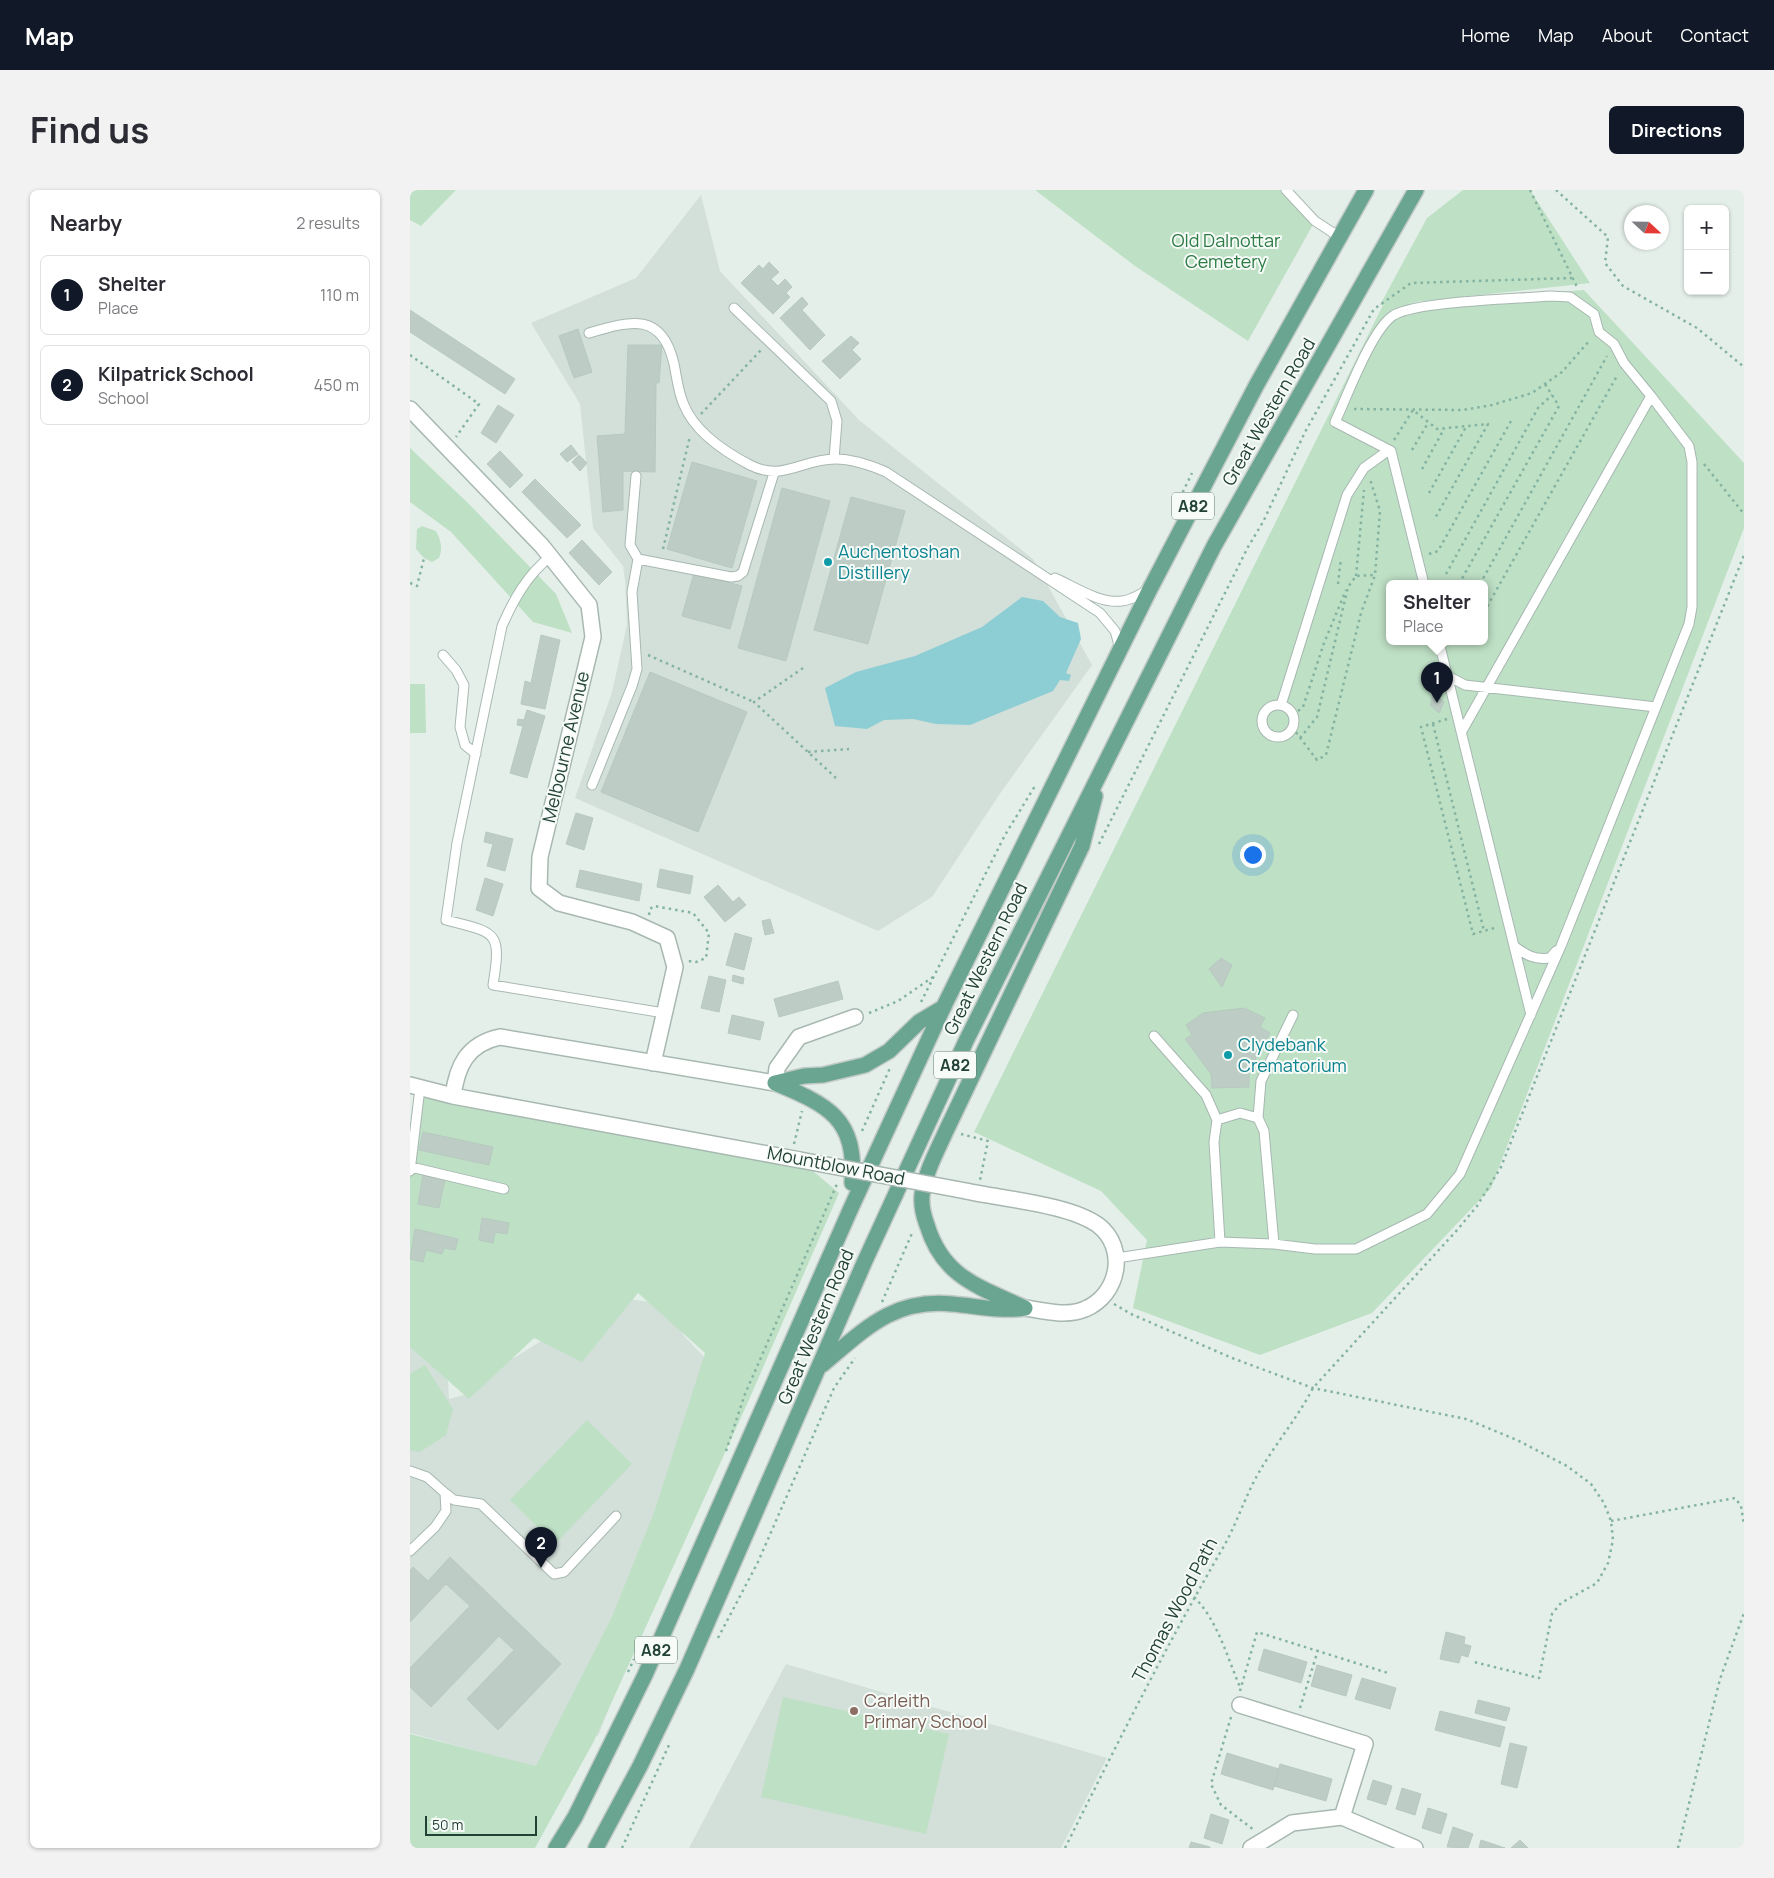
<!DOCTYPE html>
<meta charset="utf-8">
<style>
body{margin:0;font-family:Manrope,sans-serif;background:#f2f2f3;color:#2b2b33}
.controls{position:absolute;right:15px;top:15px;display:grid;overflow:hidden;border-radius:8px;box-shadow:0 1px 4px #0004}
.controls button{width:45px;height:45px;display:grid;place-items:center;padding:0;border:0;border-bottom:1px solid #e1e1e2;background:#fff;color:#2b2b33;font:25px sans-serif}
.compass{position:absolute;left:1214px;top:15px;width:45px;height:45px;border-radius:50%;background:#fff;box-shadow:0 1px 4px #0004;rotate:112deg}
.scale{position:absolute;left:15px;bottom:12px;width:112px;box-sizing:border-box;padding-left:5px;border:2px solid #234237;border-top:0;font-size:14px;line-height:18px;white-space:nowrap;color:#234237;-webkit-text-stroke:4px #f6fbf8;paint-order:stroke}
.you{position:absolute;left:842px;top:664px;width:18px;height:18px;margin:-12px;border:4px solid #fff;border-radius:50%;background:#1a73e8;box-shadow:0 0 0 8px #1a73e833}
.badge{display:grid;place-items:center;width:32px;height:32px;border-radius:50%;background:#111827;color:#fff;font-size:16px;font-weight:700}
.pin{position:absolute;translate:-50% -41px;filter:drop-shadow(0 1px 2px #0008)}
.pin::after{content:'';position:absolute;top:26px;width:18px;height:15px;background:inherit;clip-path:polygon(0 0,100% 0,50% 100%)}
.popup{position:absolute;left:976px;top:390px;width:102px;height:65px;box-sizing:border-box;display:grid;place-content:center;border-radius:8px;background:#fff;filter:drop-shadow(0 1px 4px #0005);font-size:16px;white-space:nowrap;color:#7c7c81}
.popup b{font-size:19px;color:#2b2b33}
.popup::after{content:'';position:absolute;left:50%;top:100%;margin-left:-10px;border:10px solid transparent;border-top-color:#fff}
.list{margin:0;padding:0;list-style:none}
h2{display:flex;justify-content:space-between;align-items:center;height:65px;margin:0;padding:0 20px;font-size:21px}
h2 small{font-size:16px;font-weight:400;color:#7c7c81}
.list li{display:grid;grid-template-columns:32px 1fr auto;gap:15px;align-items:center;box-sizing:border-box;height:80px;margin:0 10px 10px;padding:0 10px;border:1px solid #e1e1e2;border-radius:8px}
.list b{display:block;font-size:19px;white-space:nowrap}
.list p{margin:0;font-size:16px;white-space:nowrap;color:#7c7c81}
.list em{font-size:16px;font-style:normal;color:#7c7c81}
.map{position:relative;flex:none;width:1334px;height:1658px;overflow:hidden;border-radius:8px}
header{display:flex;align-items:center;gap:30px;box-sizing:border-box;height:70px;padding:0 25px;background:#111827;color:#fff}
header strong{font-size:24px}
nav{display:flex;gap:28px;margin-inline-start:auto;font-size:18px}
.intro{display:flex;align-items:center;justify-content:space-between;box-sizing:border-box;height:120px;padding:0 30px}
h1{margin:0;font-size:35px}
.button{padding:12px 22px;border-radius:8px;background:#111827;color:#fff;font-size:18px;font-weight:700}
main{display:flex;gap:30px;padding:0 30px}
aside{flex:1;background:#fff;border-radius:8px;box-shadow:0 1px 4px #0004}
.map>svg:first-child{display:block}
.built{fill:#d3dfd9}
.green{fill:#bee0c5;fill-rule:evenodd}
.water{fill:#8dced4}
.building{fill:#bdcdc5;stroke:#b7c9c0}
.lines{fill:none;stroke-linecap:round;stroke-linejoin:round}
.service-casing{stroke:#a7b8b1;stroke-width:11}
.minor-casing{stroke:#a7b8b1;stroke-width:18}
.tertiary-casing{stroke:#a7b8b1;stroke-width:18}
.primary-casing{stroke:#c1cac7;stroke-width:18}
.path{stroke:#85b3a1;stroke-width:2.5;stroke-dasharray:2.5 4;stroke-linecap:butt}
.service{stroke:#fff;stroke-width:9}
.minor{stroke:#fff;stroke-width:15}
.tertiary{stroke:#fff;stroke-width:15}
.primary{stroke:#69a591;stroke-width:15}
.tertiary-bridge-casing{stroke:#a7b8b1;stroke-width:18;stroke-linecap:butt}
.tertiary-bridge{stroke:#fff;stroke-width:15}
.culture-dot{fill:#0f9aa8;stroke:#f6fbf8;stroke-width:2}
.education-dot{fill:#8d6e63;stroke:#f6fbf8;stroke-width:2}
.labels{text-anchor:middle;stroke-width:4;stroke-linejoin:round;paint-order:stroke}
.shield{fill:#f6fbf8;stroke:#627a71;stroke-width:1}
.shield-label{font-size:16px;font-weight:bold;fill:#234237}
.park-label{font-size:18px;fill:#2c7a44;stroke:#f6fbf8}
.street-label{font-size:18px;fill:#234237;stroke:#f6fbf8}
.culture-label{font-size:18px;fill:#0d838f;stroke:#f6fbf8;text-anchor:start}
.education-label{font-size:18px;fill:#785e54;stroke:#f6fbf8;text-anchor:start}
</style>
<header>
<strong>Map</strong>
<nav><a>Home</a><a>Map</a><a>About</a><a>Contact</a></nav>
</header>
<div class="intro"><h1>Find us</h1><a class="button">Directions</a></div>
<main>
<aside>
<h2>Nearby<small>2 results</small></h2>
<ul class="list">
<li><span class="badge">1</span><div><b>Shelter</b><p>Place</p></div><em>110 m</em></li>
<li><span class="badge">2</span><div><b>Kilpatrick School</b><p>School</p></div><em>450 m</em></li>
</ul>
</aside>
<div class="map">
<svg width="1334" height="1658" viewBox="0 0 1334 1658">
<rect width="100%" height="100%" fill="#e5efea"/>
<path class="built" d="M291,5L310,81L449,230L623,369L682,475L589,605L522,707L468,741L165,608L202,502L217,435L215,390L213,376L183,338L170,214L121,133L226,88Z
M219,1109L246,1113L261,1120L274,1146L299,1172L213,1483L188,1546L152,1532L126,1577L0,1543V1126L34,1125L39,1209L64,1202L101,1164L104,1168L147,1141Z
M376,1474L697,1568L651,1658H279Z"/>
<path class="green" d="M0,0H46L11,36L0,30Z
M625,0H876L905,31L838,151L725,76Z
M1053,0H1120L1180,93L995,113L1174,100L1334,273V338L1081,998L962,1123L850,1165L723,1118L737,1050L691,1001L564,942L973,115H970L1017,28ZM980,394H1074V452H980Z
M0,258L59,314L146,404L162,443L123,432L41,342L0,312Z
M12,336L26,341C31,351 33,358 29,368L22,372L14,368L6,359L7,339Z
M0,494H15L16,543H0Z
M10,898L390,970L429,1003L338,1212L184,1551L125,1658H0V1544L126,1576L202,1427L245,1320L295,1163L228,1103L172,1172L124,1148L59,1209L0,1157V981Z
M15,1175L43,1219L36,1245L10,1262L0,1260V1184Z
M177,1230L222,1274L145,1354L100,1310Z
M373,1507L539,1544L516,1644L351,1607Z"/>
<path class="water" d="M612,407L633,411L650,427L668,433L671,449L656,483L661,485L659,491L650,490L643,501L560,535L526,534L503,529L474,530L457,539L425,536L415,498L446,482L505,466L572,437Z"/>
<path class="building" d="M359,72L369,82L361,89L368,96L375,89L382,97L376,103L380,107L363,124L331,93L349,75L353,79Z
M392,107L398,114L392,120L415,145L400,160L370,128Z
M0,120L105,189L95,204L0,142Z
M168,139L182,182L164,188L149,146Z
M441,146L449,153L442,160L451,169L430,189L412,171Z
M218,155H252L249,193H246L245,282L213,281V320L193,322L187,246L215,244Z
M88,215L104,225L86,253L71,243Z
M161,255L168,264L157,272L150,264Z
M90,261L113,285L100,298L77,274Z
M169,265L177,273L170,281L162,272Z
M282,272L347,291L322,378L257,359Z
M125,289L171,335L157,348L112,302Z
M372,298L420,311L376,471L328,458Z
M441,307L495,321L458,454L404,440Z
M172,350L202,382L189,395L159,363Z
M284,383L332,396L320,439L272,426Z
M131,445L150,450L135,519L111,514L115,491L121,493Z
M240,482L337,522L288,642L191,602Z
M1024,502L1034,512L1029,523L1020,515Z
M117,520L135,526L117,588L100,583L113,536L107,535L108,529L114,530Z
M166,623L183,628L174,660L156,654Z
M76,642L103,649L95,681L77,676L83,654L74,652Z
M250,679L283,686L280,704L247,697Z
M170,680L232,694L229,711L166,697Z
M75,688L93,694L83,726L66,720Z
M308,695L323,712L329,707L336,715L315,732L294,707Z
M360,729L364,743L355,745L352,731Z
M325,743L342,748L334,780L316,775Z
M811,768L822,775L812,797L799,779Z
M323,785L334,788L333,794L322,791Z
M299,786L316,790L309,822L291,818Z
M428,791L433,809L369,827L364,809Z
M834,818L855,828L850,837L860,843L839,881V897L802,898L801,884L775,849L782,845L776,835L793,823Z
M322,825L354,832L350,850L318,843Z
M13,942L83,957L79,975L9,960Z
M13,985L35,989L29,1018L8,1014Z
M72,1028L99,1033L97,1044L85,1042L83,1053L69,1050Z
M5,1039L48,1049L45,1060L34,1058L32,1064L16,1060L13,1072L0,1069Z
M40,1367L151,1474L88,1540L57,1509L104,1460L89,1446L21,1517L0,1497V1478L60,1416L36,1394L0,1432V1381L3,1377L18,1391Z
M1036,1442L1055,1447L1054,1454L1061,1456L1058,1467L1051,1465L1049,1473L1030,1469Z
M854,1459L897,1472L891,1493L848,1480Z
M907,1475L942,1485L936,1506L901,1496Z
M952,1488L986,1498L980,1519L945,1509Z
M1068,1510L1100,1518L1096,1531L1065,1523Z
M1030,1521L1095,1537L1090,1557L1025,1540Z
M1100,1553L1117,1557L1107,1598L1091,1594Z
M817,1563L869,1579L863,1600L811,1584Z
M870,1574L922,1589L916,1611L864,1596Z
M963,1590L982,1596L976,1615L957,1609Z
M992,1598L1011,1604L1005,1625L986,1619Z
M1018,1618L1037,1624L1031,1644L1012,1638Z
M801,1624L819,1630L812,1654L794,1648Z
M1043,1637L1063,1644L1058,1658L1037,1657Z
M1071,1650L1095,1658H1069Z
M1110,1650L1118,1658H1101Z
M781,1652L800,1657V1658H779Z"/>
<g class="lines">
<g class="service-casing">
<path id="service" d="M876,0L905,31L928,46
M324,118L421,211L427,231L424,269
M179,143C220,131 252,121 264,174C267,188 268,202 274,215C285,242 315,262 340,275C373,292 392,269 425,269C443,269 460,275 476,282L690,423L705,441L710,458
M226,286L220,355L228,369L321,387L328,386L333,382L364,283
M141,366C117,385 104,409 92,436L47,653L36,730C86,743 92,740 83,795L254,823
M645,388C665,397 690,414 712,411C722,410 730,404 738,400
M1014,394L981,261L925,232C937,207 962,138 984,125C1009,111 1107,109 1140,106L1160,107L1184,124L1189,142L1204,154L1214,173L1241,206
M1029,452L1121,825
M33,465L46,480L54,495L50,537L55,555L66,564
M1038,486L1055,495L1246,517
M871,515L937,305L954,278L979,260
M852 531a16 16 0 1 1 32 0a16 16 0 1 1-32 0Z
M182,595L222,496L227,479L222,402L228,369
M1104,756C1116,765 1124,770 1140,768L1146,761
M744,846L796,905L807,930
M848,928L851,891L883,825
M1,977L94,999
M0,981L10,898
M810,1052L864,1054L905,1059H946L1017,1024L1050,984L1151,756L1279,434L1282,417V272L1279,256L1241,206L1052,541
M707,1068L810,1052L804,952L807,930L830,923L848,928L854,941L864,1054
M0,1281L17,1287L35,1303L36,1321L25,1337L0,1361
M35,1303L44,1310L71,1314L144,1384L154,1382L206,1326"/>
</g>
<g class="minor-casing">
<path id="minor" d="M0,219L132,356L179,415L183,447L130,667L129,698L149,713L222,732L257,748L265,777L243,873
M365,893L367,878L389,847L445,827
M830,1515L955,1554L932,1627
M841,1658L882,1633L932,1627L1005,1658"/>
</g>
<g class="tertiary-casing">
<path id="tertiary" d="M0,895L43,906L390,970
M43,906C47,876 57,854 90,847L365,893
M556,1001C592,1009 659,1014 688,1035C718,1058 709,1105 675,1119C657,1127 634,1121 615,1118"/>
</g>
<g class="primary-casing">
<path id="primary" d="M365,893L394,886L413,885L455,875L479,861L509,832L534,817
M365,893C418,915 447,928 442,993
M615,1118C570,1097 533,1088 517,1035C514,1027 511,1014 512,1005C515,983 527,961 536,941L672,656L685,606
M412,1175C454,1140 483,1108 542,1114C567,1116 590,1122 615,1118
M146,1658L165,1627L235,1485L441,1018L534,816L740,399L846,196L956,0
M186,1658L230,1576L277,1479L454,1073L556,851L804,356L1006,0"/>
</g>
<path class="path" d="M1120,0L1167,97
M1146,0L1198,47L1195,73L1213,96L1287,138L1334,177
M0,165L69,214L46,247
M944,219L1053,220L1082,215L1122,203L1152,182L1180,150
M291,224L351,160
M984,250L1003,220L1027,239L1078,234L1024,330
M1002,260L1018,233
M1294,274L1334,324
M1012,279L1034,239
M1019,303L1056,237
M767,314L782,283
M253,359L280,246
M1019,364L1028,361L1101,231
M1036,384L1128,218L1142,205
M946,386L954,300
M0,393L7,396L14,368
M928,394L931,368
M1049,394L1149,216L1135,194
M1070,394L1197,166
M1074,422L1208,184
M238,465L344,512
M393,478L344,512L426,588
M883,525L893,517L914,453L936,400
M1037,529L1011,537L1063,744L1088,737
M1023,534L1074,741
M882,537L907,570L916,565L951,423L965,385L970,321L960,289
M890,548L907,527L938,397L946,386L965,385
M398,562L439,559
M689,654L838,357L853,332L895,242L964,119L1001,93L1162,88
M239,725L240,719L244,716L283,723L299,743L296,768L286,772L278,771
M511,812L595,645L625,596
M459,823L488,811L523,787
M452,941L480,878
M551,944L578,951L570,990
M384,954L392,921
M472,1112L503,1041
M704,1114L721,1124L822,1168L903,1198L1056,1229L1107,1250L1157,1276L1181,1294L1194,1313L1201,1331L1203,1350L1198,1373L1187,1393L1151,1413L1142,1424L1129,1488L1064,1472
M316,1261L335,1204L427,994
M1201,1331L1325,1308L1331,1316L1334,1335
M784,1407C808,1431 817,1467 830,1497
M308,1448L348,1372L424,1198L445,1168
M218,1482L224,1469
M830,1501L847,1442L978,1483
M890,1518L908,1460
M821,1527L801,1594L811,1615L844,1640
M212,1658L259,1555
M655,1658C706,1556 757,1454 814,1356C829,1329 837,1300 854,1274C870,1248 889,1225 903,1198L1048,1039L1067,1016L1091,977L1334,365
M1268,1658L1310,1489L1334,1423"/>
<use href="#service" class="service"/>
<use href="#minor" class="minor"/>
<use href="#tertiary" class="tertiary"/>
<use href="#primary" class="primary"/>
<g class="tertiary-bridge-casing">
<path id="tertiary-bridge" d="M390,970L556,1001"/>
</g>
<use href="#tertiary-bridge" class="tertiary-bridge"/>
</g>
<g class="culture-dot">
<circle cx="418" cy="372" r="5"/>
<circle cx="818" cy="865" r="5"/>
</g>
<circle class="education-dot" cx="444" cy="1521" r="5"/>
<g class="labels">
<g class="shield">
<rect x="762" y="302.5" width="42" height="27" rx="4"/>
<rect x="524" y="861.5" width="42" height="27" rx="4"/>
<rect x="225" y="1446.5" width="42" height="27" rx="4"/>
</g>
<g class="shield-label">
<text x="783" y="322">A82</text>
<text x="545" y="881">A82</text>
<text x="246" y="1466">A82</text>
</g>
<g class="park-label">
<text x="816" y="57">Old Dalnottar<tspan x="816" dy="21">Cemetery</tspan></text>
</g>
<g class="street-label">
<text transform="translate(859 222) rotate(-60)" y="6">Great Western Road</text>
<text transform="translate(156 557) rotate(-77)" y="6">Melbourne Avenue</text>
<text transform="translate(576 769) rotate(-64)" y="6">Great Western Road</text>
<text transform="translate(426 976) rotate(11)" y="6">Mountblow Road</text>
<text transform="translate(406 1137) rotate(-67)" y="6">Great Western Road</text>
<text transform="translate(765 1420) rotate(-62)" y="6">Thomas Wood Path</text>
</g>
<g class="culture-label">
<text x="428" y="368">Auchentoshan<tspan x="428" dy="21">Distillery</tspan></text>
<text x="828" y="861">Clydebank<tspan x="828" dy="21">Crematorium</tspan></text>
</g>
<g class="education-label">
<text x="454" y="1517">Carleith<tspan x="454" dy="21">Primary School</tspan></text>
</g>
</g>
</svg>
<div class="controls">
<button>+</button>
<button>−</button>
</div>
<svg class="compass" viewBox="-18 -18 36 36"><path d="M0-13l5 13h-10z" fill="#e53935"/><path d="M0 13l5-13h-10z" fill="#7c7c81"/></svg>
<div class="scale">50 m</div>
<div class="you"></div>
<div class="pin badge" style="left:1027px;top:513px">1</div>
<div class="popup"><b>Shelter</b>Place</div>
<div class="pin badge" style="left:131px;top:1378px">2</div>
</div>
</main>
